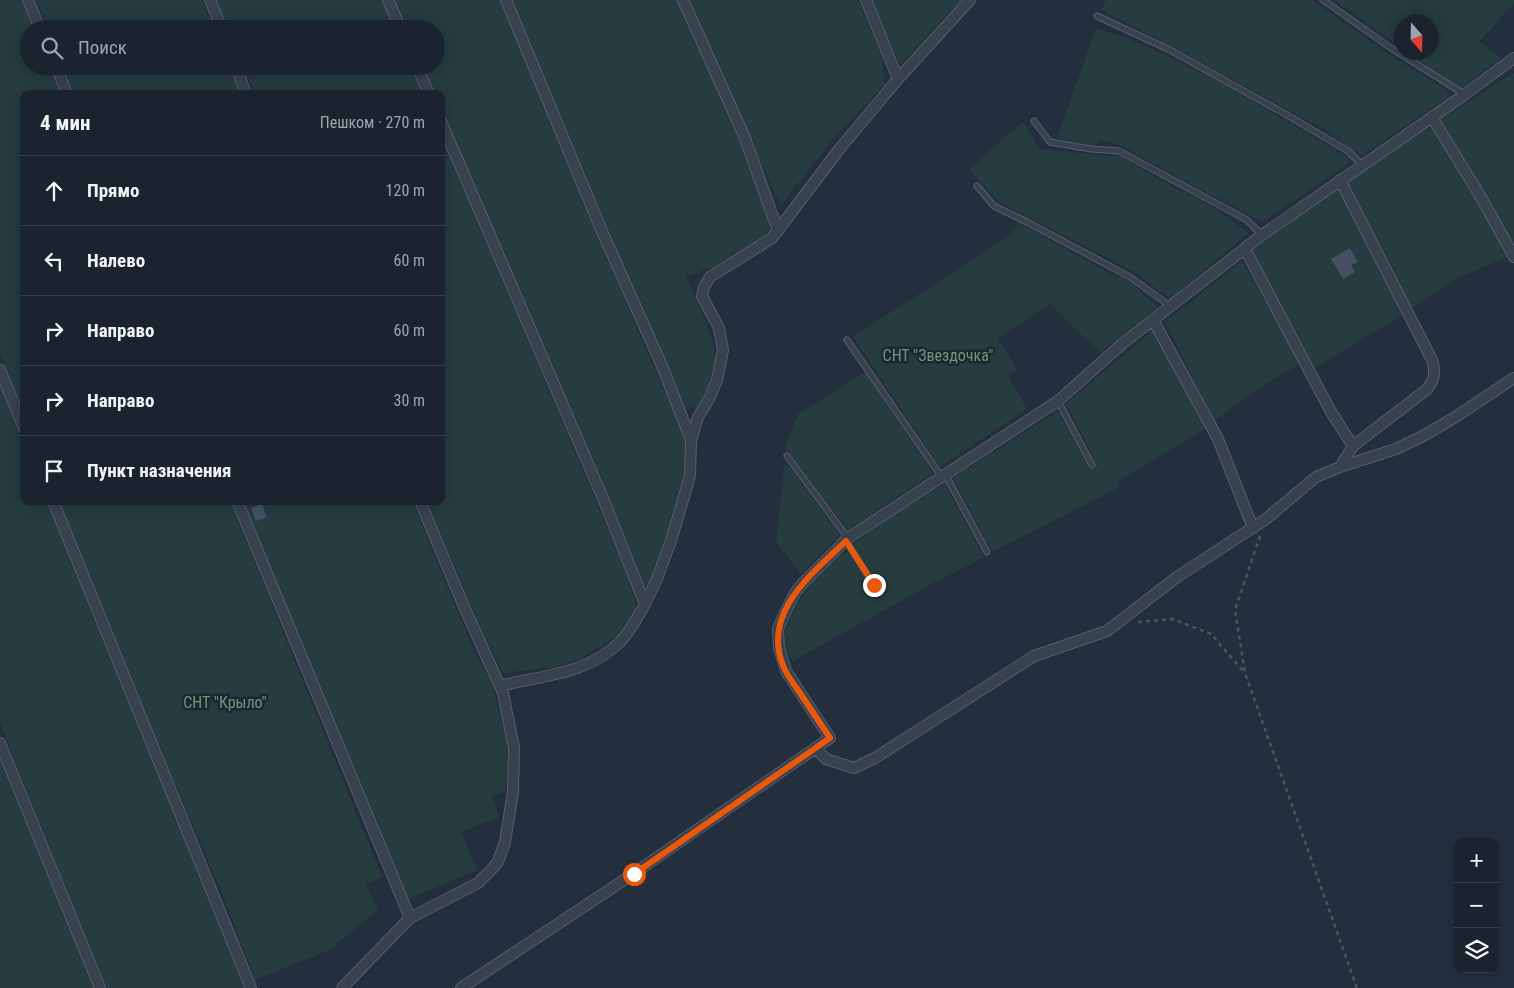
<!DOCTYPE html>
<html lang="ru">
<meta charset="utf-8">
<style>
body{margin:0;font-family:"Roboto Condensed",sans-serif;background:#242b36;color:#f1f3f6}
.controls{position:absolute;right:15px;bottom:15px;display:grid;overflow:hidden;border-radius:10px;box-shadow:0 2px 12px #0003}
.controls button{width:45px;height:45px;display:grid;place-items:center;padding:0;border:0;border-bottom:1px solid #39404a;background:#1b232e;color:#f1f3f6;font:25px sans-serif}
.compass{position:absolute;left:1394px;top:15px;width:45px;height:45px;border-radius:50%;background:#1b232e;box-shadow:0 2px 12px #0003;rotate:160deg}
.stop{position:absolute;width:15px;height:15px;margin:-11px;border:4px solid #ea580c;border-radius:50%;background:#fff}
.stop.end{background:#ea580c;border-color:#fff;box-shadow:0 1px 5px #0008}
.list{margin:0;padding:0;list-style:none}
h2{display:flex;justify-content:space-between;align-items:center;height:65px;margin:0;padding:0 20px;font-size:21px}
h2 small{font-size:16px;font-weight:400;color:#a0a4aa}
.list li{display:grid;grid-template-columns:32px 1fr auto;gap:15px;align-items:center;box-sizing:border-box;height:70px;padding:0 20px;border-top:1px solid #39404a}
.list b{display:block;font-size:19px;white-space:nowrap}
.list em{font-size:16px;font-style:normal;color:#a0a4aa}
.icon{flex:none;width:28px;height:28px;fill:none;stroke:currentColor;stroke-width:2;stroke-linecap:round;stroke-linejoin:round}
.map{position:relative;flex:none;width:1514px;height:988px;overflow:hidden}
.search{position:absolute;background:#1b232e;box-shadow:0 2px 12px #0003;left:20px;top:20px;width:425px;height:55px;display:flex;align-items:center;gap:12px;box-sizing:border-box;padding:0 18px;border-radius:28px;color:#a0a4aa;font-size:19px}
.panel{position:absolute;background:#1b232e;box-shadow:0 2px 12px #0003;left:20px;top:90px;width:425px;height:415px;border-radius:10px}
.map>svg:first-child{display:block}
.green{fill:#263c3f}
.building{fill:#455162}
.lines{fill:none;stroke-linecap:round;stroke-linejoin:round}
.lane-casing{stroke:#565f6c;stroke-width:7}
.street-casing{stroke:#565f6c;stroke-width:12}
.path{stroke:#44595c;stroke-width:2.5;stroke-dasharray:4 4;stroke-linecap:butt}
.lane{stroke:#38414e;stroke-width:5}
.street{stroke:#38414e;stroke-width:10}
.route{stroke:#ea580c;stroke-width:6}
.labels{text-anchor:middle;stroke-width:5;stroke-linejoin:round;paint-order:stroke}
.park-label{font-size:16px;fill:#6b9a76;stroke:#1d2633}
</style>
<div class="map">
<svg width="1514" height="988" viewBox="0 0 1514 988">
<rect width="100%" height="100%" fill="#242f3e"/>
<path class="green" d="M0,0H21L33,29H29V66H49L60,94H24V413L0,355Z
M36,0H202L214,29H48Z
M216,0H383L396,29H228Z
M394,0H500L642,340L686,439L687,467L661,559L652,582L645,586L441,109V94H435L423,66H436V29H406Z
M511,0H678L734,127L772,222L769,231L762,237L711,268L686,276C693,292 716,341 715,356C715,371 706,394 697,406L686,409L633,292Z
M690,0H858L881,54L885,84L833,139L781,205L755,152Z
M871,0H961L900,65Z
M1106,0H1312L1383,50L1446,90L1448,97L1361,156L1325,130L1171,46L1101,10Z
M1334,0H1514V4L1479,41L1501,58L1461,88L1407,53L1432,52V22H1402L1401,48Z
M1096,28C1186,56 1268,111 1349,158L1348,164L1263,222L1181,179L1120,145L1100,140L1096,146L1057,138Z
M63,66H230L242,94H74Z
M244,66H412L424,94H255Z
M1514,73V244L1439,120Z
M1023,122L1040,149L1121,157L1183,193L1185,191L1220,212L1248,233L1170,299L1134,272L998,201L969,169Z
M1431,125L1463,173L1509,256L1458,278L1410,309L1346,183Z
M441,135L634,591L636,610L617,636L582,658L559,666L503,673L484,636L427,501H441Z
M1338,189L1402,315L1315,368L1252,251Z
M1019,223L1118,278L1120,276L1131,283L1159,307L1111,343L1101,353L1049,304L998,338L1017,370L1008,376L1027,409L940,467L853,337L1007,237Z
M1242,261L1301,363L1259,388L1214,421L1165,322Z
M1153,330L1207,428L1118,481L1120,487L992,552L953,478L1058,411L1090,470L1098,466L1066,404Z
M865,372L933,473L848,530L785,447L798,414Z
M0,386L24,443V501H49L92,614L163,783L245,988H105L0,723Z
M785,461L840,535L801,574L776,542Z
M945,484L984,557L937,581L793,661L782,645C784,638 785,629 788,622C798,602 824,556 848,552L872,588L877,586L853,544L899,511Z
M59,501H230L382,877L366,884L378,910L329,950L255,980L221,891L154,735Z
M243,501H412L470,642L492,684L507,739L506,791L492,796L499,817L461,832L477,870L406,900Z
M0,759L94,988H0Z"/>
<path class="building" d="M1350,248L1358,262L1351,265L1355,272L1343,279L1331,259Z
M262,504L267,517L256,521L251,508Z"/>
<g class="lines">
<g class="lane-casing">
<path id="lane" d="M1323,0L1391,48L1464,94
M1097,16L1170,50L1287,115L1348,151L1362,165
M1034,121L1050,142L1091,149L1119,151L1247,220L1262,235
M977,186L994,206L1027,222L1130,277L1170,306
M847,340L941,476
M1058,401L1092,465
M787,456L848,538
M945,474L987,552
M846,541L874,585"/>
</g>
<g class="street-casing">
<path id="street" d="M28,0L40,29
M210,0L222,29
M388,0L401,29
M506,0L601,229L662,366L691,440L690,476L671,541L656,581L645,604
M683,0L745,138L778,231
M56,66L67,94
M236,66L246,94
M417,66L429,94
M898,79L970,0
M1432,117L1482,199L1514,257
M441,121L604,501L645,604C637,618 630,632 619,643C585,675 542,675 500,686
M1340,180L1432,360C1436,372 1435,381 1426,390L1353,446
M1245,249L1331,412L1353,446L1340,467
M1153,320L1218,439L1253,528
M0,370L24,428
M691,440L698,417L710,397L717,380L723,350L719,328L702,296L704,287L710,277L772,238L841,147L898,79L866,0
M53,501L251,988
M237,501L410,918
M0,743L100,988
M815,748L826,759L854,768L875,758L1034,656L1107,631L1177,577L1266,519L1316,477L1340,467L1396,449L1425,435L1457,416L1514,378
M342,988L410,918L478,883L491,870L498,862L505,842L513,792L514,748L503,693L465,609L420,501
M461,988L633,874L830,738L786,671L779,648L778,629L783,617L795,593L803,583L848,538L1058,401L1122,344L1262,235L1464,95L1514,58"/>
</g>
<path class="path" d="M1260,536L1235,610L1245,673L1357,988
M1138,622L1173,619L1211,634L1244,672"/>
<use href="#lane" class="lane"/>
<use href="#street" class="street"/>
</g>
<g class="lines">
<path class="route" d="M634,874L830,738C820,723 810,708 800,693C795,686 789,678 785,670C759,615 810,575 846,541L874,585"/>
</g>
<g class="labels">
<g class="park-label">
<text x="938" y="361">СНТ "Звездочка"</text>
<text x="225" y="708">СНТ "Крыло"</text>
</g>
</g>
</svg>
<div class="controls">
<button>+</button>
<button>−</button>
<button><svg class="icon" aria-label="layers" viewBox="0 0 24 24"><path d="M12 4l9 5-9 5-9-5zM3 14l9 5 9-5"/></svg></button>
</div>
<svg class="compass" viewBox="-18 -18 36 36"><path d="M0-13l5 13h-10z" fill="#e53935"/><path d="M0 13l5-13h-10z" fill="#a0a4aa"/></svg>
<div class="stop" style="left:634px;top:874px"></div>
<div class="stop end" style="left:874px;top:585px"></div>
<div class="search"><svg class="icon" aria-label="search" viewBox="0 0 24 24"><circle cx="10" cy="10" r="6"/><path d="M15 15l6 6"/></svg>Поиск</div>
<section class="panel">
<h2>4 мин<small>Пешком · 270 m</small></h2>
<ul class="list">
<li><svg class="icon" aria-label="ahead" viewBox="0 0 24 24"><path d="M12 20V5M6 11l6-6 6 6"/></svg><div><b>Прямо</b></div><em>120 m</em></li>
<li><svg class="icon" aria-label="left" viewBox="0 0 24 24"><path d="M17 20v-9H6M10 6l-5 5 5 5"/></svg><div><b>Налево</b></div><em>60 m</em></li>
<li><svg class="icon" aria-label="right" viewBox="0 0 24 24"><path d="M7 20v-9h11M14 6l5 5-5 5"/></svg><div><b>Направо</b></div><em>60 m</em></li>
<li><svg class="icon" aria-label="right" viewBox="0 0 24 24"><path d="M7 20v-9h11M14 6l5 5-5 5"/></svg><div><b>Направо</b></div><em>30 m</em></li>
<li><svg class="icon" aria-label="arrive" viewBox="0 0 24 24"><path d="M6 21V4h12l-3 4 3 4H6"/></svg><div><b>Пункт назначения</b></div></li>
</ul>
</section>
</div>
